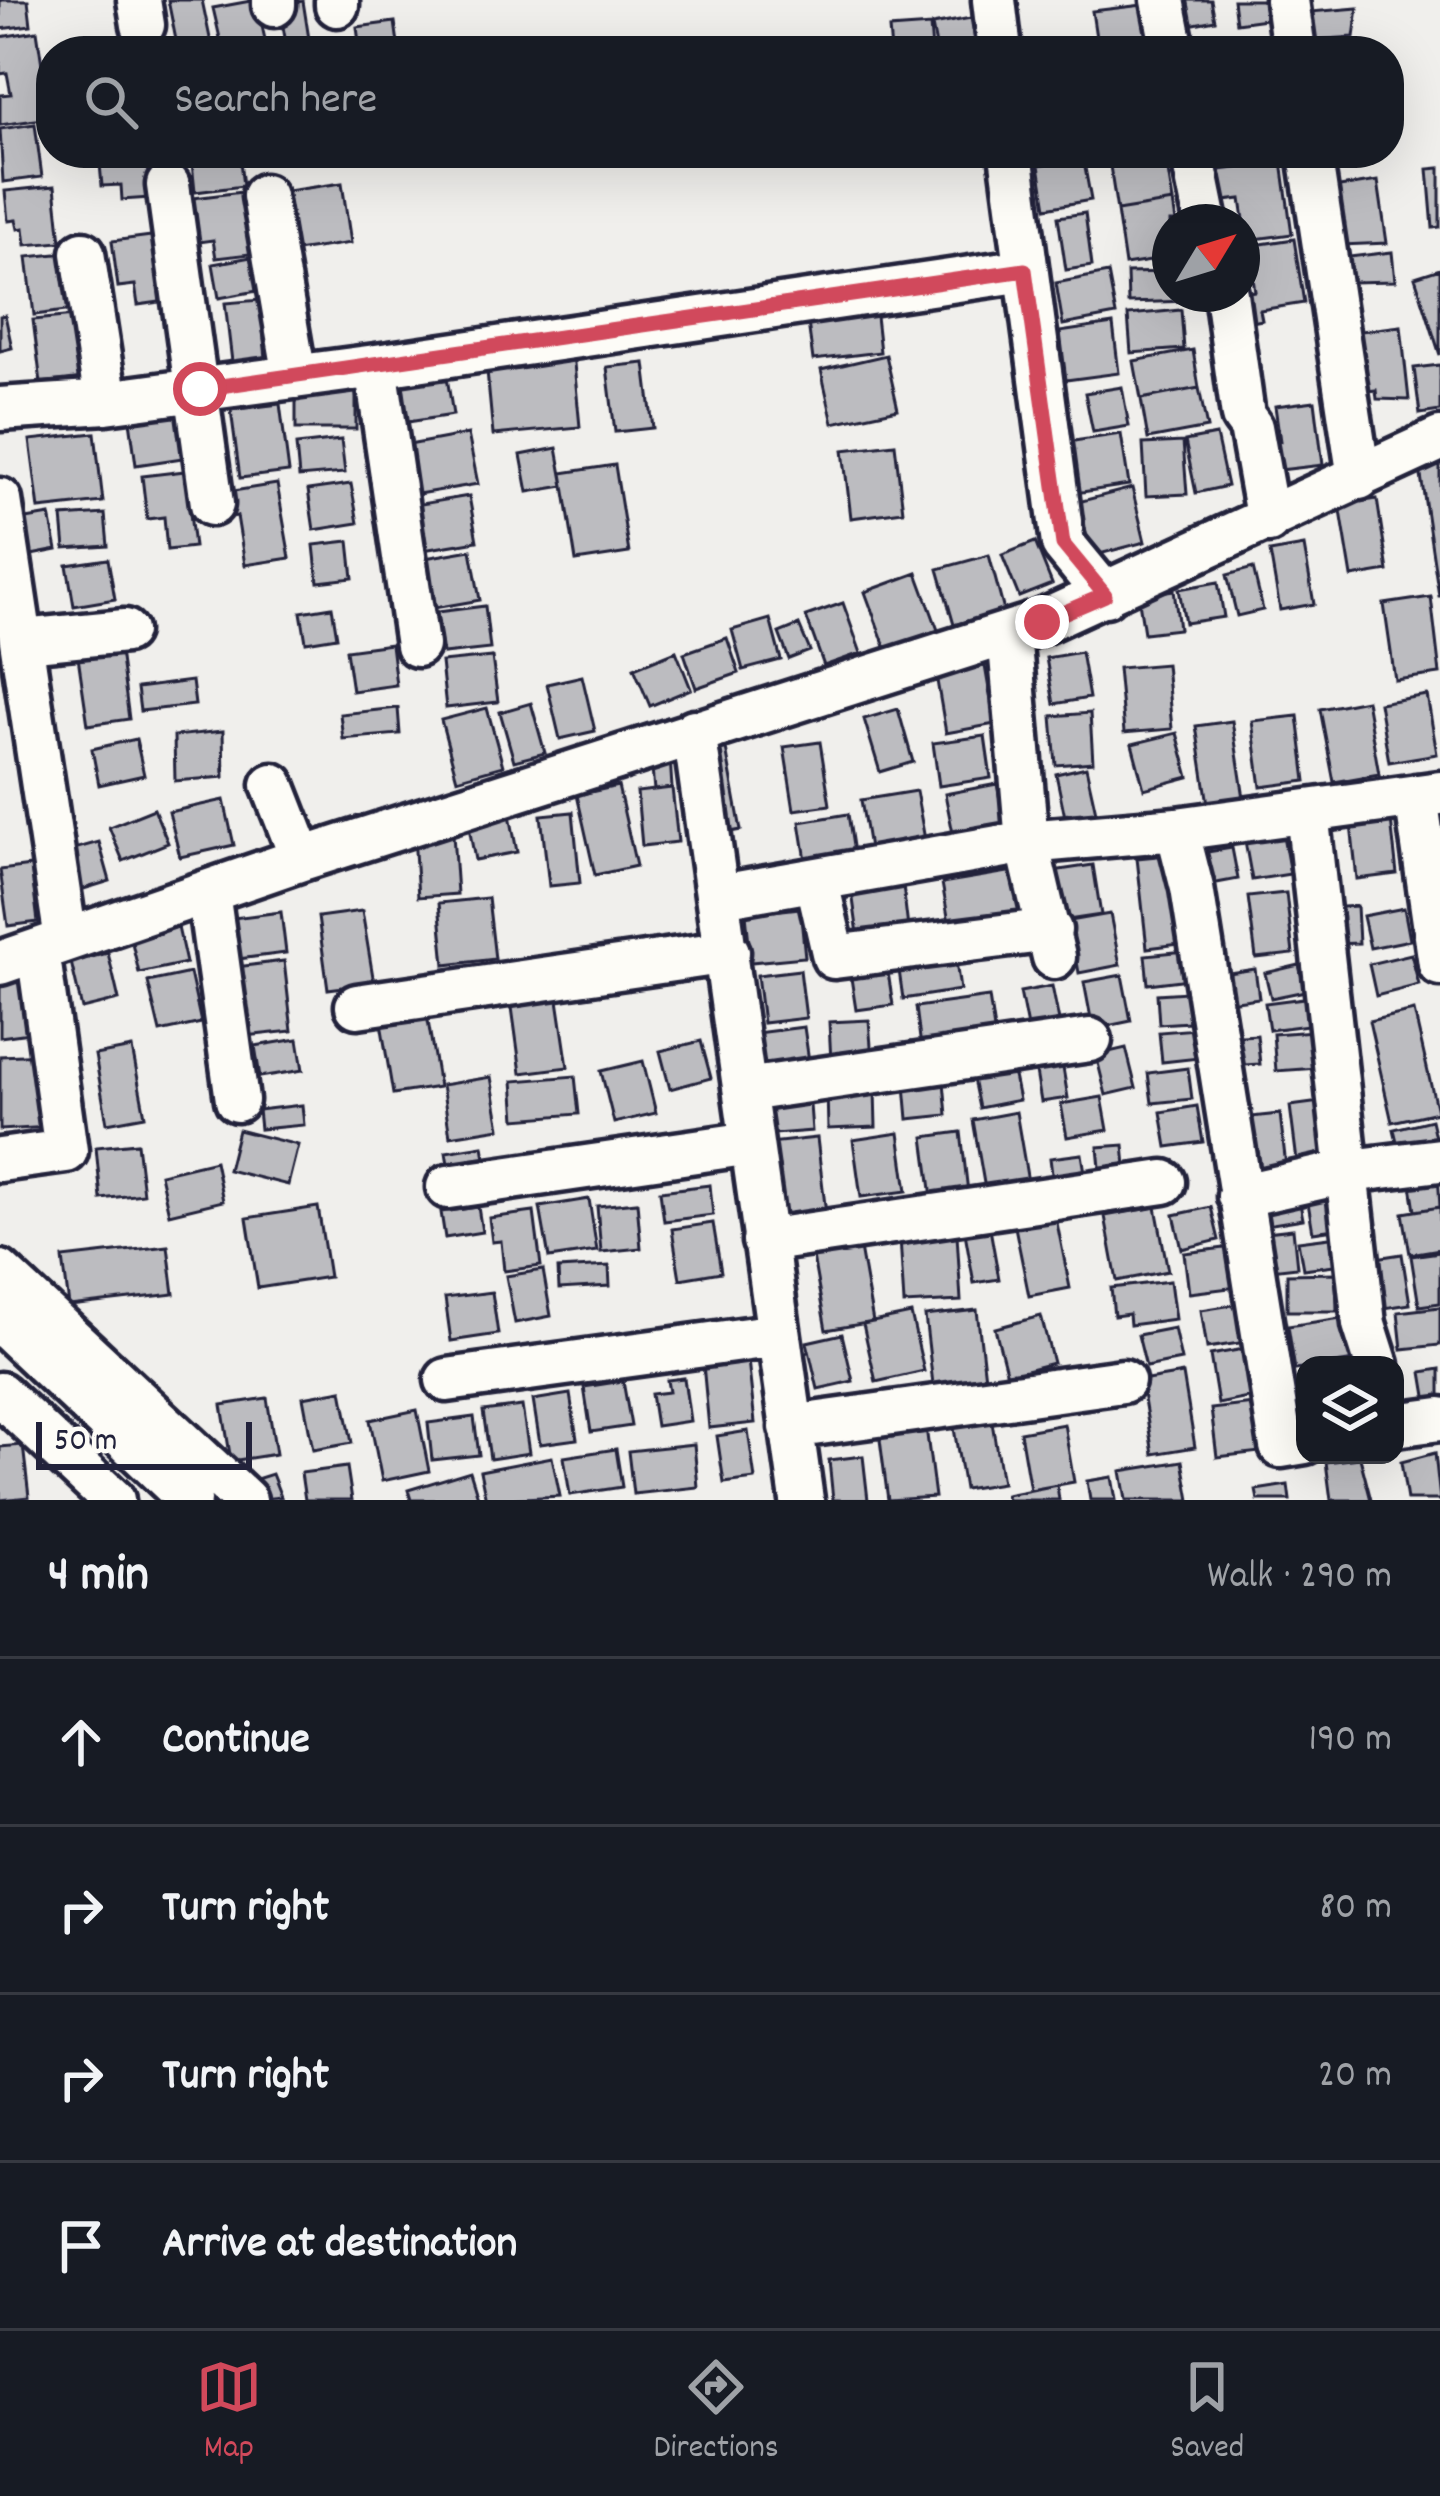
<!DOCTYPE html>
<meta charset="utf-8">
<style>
body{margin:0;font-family:Dekko,sans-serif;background:#242831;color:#f1f3f6}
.controls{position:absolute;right:36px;bottom:36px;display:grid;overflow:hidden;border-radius:24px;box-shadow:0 12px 48px #0002}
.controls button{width:108px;height:108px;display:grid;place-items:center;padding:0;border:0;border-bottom:3px solid #363941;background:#171b24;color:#f1f3f6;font:60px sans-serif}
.compass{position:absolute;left:1152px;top:204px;width:108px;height:108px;border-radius:50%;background:#171b24;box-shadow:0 12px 48px #0002;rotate:52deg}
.scale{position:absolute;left:36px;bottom:30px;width:216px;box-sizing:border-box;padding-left:12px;border:6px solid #22223b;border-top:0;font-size:33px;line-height:42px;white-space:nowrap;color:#22223b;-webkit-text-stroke:9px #fdfcf7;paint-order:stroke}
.stop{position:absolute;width:36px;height:36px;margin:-27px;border:9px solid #d1495b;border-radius:50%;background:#fff}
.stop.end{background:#d1495b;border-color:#fff;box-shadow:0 3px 12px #0008}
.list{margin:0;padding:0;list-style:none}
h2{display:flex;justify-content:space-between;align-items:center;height:156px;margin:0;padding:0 48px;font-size:51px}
h2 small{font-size:39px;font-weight:400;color:#9ea1a6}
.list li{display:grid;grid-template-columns:78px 1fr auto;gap:36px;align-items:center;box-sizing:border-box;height:168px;padding:0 48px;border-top:3px solid #363941}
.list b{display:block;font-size:45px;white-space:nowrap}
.list em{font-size:39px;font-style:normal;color:#9ea1a6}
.icon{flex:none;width:66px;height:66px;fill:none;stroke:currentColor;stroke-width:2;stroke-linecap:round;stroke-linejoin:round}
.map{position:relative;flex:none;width:1440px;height:1500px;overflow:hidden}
.search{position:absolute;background:#171b24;box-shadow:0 12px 48px #0002;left:36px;right:36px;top:36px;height:132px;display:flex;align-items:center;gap:30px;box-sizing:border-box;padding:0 42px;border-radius:48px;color:#9ea1a6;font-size:45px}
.sheet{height:828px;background:#171b24}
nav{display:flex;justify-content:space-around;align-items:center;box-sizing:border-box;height:168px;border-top:3px solid #363941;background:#171b24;font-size:33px;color:#9ea1a6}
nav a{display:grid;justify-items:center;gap:6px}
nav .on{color:#d1495b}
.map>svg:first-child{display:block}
.building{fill:#bcbcc0;stroke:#22223b;stroke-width:3}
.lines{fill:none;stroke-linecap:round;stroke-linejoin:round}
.minor-casing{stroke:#22223b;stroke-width:51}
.minor{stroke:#fdfcf7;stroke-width:42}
.route{stroke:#d1495b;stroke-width:15}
</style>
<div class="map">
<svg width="1440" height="1500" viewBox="0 0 1440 1500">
<rect width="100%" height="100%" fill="#f0efec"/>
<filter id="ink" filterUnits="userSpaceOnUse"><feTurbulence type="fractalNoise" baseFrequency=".00833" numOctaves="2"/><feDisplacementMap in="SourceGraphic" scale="24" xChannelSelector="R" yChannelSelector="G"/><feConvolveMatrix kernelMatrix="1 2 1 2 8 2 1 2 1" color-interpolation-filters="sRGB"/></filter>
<g filter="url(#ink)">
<path class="building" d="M0,0H28L31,25L0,29Z
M168,0H202L211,43L178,50Z
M256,0L267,48L223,51L213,8Z
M1179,0H1211L1215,20L1184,26Z
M1233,0H1263L1266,19L1236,23Z
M303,1L309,39L286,43L279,5Z
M1143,5L1149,51H1098L1092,11Z
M1358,8L1354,37L1312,40L1310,12Z
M971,18L977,51H937L932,25Z
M395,22L399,51H360L357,27Z
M930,26L932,51H891L889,29Z
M37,31L50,118L0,125V95L11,94L7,73L0,74V37Z
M1267,38L1269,51H1238L1236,43Z
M1220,43L1221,51H1190L1189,49Z
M35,124L42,177L3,182L0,129Z
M99,153H146L150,198L122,200L121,185L102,186Z
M191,153H239L243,186L195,192Z
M1108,153H1165L1173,202L1117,211Z
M1252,153H1285V156L1253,161Z
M1083,157L1091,200L1046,208L1039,165Z
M1282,162L1292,234L1247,240L1241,199L1224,201L1220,170Z
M1440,168V227L1433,228L1428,169Z
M1378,181L1387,243L1342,245L1333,188Z
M342,183L351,243L282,253L273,193Z
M55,186L61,242L26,245L24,228L18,229L16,220L8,221L5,191Z
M242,192L250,254L216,258L213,240L199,242L193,198Z
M1173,202L1176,222H1170V258L1125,265L1117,211Z
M1085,213L1092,266L1066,270L1058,217Z
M159,235L167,301L138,305L135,285L118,287L112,241Z
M1294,239L1304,303L1260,310L1262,320L1235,325L1242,293L1255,291L1248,246Z
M1392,252L1395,281L1352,282L1349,257Z
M67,253L74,310L34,315L27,257Z
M251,257L257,291L219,298L213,264Z
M1440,269V355L1415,277Z
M1170,272V294H1187L1188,301L1128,303L1127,273Z
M1108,273L1116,315L1063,325L1056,283Z
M260,300L266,358L232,362L225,303Z
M875,307L880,352L813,360L807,315Z
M1181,310L1184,349L1131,353L1128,315Z
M5,315L12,348L0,351V316Z
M75,316L83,378L41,383L33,320Z
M1113,324L1119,373L1066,380L1060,332Z
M1401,326L1409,400L1377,399L1376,390L1360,392L1353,332Z
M1193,350L1199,388L1141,399L1134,361Z
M573,353L580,427L493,435L486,360Z
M886,355L898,409L833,423L821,370Z
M645,363L653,428L615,432L607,367Z
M1440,365V411L1420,414L1414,368Z
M446,371L453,415L395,424L388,379Z
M1122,387L1129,426L1093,432L1085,393Z
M296,388H356V429H296Z
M1199,388L1207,428L1148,439L1141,399Z
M180,399L189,457L136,465L128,406Z
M1315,401L1323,465L1271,471L1267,443L1280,441L1275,406Z
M280,404L289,472L240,478L231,410Z
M95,433L103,502L39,509L30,440Z
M468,434L478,484L418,494L409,445Z
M1121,434L1129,485L1075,493L1067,442Z
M1216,435L1227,486L1196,493L1185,441Z
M341,440L345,473L299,477L296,445Z
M1183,442L1187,494L1146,496L1143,444Z
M895,444L903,511L851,518L843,450Z
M557,448L564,486L528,492L521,455Z
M615,465L629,553L576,561L562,473Z
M1440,466V596H1439L1420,469Z
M185,471L194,547L167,550L164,517L147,519L142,476Z
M277,484L290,558L245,565L237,516L219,519L215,494Z
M351,484L358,523L314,530L308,490Z
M1132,488L1145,542L1092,556L1078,502Z
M469,496L477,541L423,550L415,505Z
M1377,499L1388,571L1352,577L1340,505Z
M105,514L108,546L65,549L62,517Z
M50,515L57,550L16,558L9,522Z
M349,541L353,578L318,582L314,545Z
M1035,542L1052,584L1019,597L1002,555Z
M1304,546L1314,604L1280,610L1270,552Z
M471,550L480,600L434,608L425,558Z
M989,555L1004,611L954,625L938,569Z
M108,559L115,599L74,606L67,565Z
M1253,568L1263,610L1237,616L1227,575Z
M917,573L938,630L886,649L865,592Z
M1218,582L1224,617L1185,623L1179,589Z
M1174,590L1179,629L1144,633L1138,595Z
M1431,597L1440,674L1395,680L1384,604Z
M843,603L861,653L824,666L806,616Z
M485,606L490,649L443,654L437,612Z
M332,607L337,637L306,642L301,612Z
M770,619L781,660L743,670L732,630Z
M799,625L810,651L789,659L779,633Z
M727,638L739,673L696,688L684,653Z
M391,644L396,685L352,691L346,650Z
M120,651L129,719L88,725L78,657Z
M676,651L691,689L650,706L634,668Z
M1081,652L1089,698L1054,704L1046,658Z
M492,657L498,702L446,708L441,662Z
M1166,664L1172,729L1124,733L1118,668Z
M985,666L995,724L946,733L936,675Z
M582,676L595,731L560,739L547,684Z
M192,681L195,705L140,711L137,688Z
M1427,695L1437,754L1389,762L1379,703Z
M1366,700L1379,774L1334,782L1320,709Z
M531,703L545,753L514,761L500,712Z
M398,708L400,734L343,739L340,714Z
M487,708L503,766L457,779L441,720Z
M898,709L913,762L880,772L864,719Z
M1090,713L1093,762L1056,765L1052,716Z
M1298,716L1306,781L1261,787L1252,721Z
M1232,721L1246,811L1210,817L1196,726Z
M223,731L224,777L175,781L174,736Z
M1177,733L1189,777L1144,789L1132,744Z
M985,736L991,778L939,786L933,743Z
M724,738L741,830L720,834L704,742Z
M136,739L144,775L99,785L92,749Z
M820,742L830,805L794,810L784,747Z
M670,757L672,788L654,790L651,759Z
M1086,767L1100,830L1069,836L1056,774Z
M997,784L1006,833L955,843L945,794Z
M618,786L636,866L595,875L577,795Z
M672,788L678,842L642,846L637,792Z
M916,791L926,845L870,854L861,800Z
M224,800L234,845L180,857L169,812Z
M154,809L168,843L123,861L109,827Z
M509,809L517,852L475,860L467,816Z
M573,812L580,883L549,886L541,815Z
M848,814L856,866L808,873L800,822Z
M1391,820L1397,874L1357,879L1351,825Z
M1282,830L1290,874L1252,880L1244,836Z
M453,834L457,894L418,897L414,836Z
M99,842L110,881L67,894L56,854Z
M1232,848L1238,879L1201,886L1195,854Z
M1178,854L1188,943L1147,948L1137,858Z
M1093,865L1101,915L1061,921L1053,871Z
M31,866L38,922L8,926L0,870Z
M1020,870L1028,914L950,928L942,883Z
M903,886L908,928L858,934L852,892Z
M1286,893L1293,954L1256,958L1248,897Z
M488,898L495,959L445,965L439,903Z
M1357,906L1359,943L1332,944L1329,908Z
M800,908L805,957L751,962L746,914Z
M1404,908L1410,940L1370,948L1363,916Z
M362,911L374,983L328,989L318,917Z
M281,912L286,953L238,959L233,918Z
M175,914L186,963L139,973L128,925Z
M1110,914L1120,965L1079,973L1070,921Z
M1186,951L1189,979L1148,984L1145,955Z
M108,953L119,1000L82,1009L71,962Z
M955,954L960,990L903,999L898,963Z
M1411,954L1419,985L1376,996L1369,964Z
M886,959L893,1005L856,1010L849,965Z
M284,961L292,1031L245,1036L236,967Z
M1299,965L1305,991L1271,998L1265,973Z
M1255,969L1259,998L1221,1003L1216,975Z
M800,970L806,1018L763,1023L757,975Z
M29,972L37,1032L0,1037V976Z
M190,973L201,1023L160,1032L148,982Z
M1122,975L1131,1021L1093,1029L1084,982Z
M1052,986L1060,1026L1028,1032L1020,992Z
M1187,992L1189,1022L1159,1024L1157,994Z
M557,993L568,1067L521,1073L511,1000Z
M989,997L995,1037L921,1047L916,1007Z
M1304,998L1308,1025L1269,1030L1265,1003Z
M1414,1011L1437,1112L1392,1122L1369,1021Z
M427,1015L439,1087L393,1094L381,1023Z
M869,1020L872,1059L831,1062L829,1022Z
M804,1027L810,1068L761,1074L756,1033Z
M1196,1029L1199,1058L1162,1062L1159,1032Z
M1314,1031L1317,1068L1276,1071L1273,1034Z
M1257,1035L1260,1064L1228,1066L1225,1037Z
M298,1039L303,1070L260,1077L255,1046Z
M701,1041L711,1078L670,1089L660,1051Z
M132,1048L145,1116L107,1123L95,1055Z
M1126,1048L1136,1088L1106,1095L1096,1055Z
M45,1054L50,1127L0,1130V1056Z
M643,1061L656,1113L614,1123L601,1071Z
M1011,1062L1019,1100L979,1108L971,1069Z
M1062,1062L1068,1098L1041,1102L1035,1066Z
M1188,1068L1192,1099L1152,1103L1148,1073Z
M943,1071L947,1115L908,1119L904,1074Z
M575,1076L579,1114L516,1119L513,1081Z
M491,1077L500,1128L450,1136L442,1085Z
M875,1090L876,1127L828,1129L827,1091Z
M809,1092L812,1131L762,1135L759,1095Z
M1102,1097L1108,1130L1067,1137L1061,1104Z
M1328,1101L1335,1157L1297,1161L1290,1106Z
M302,1105L304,1125L260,1129L258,1110Z
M1197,1106L1203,1142L1167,1147L1161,1112Z
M1016,1112L1028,1182L985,1189L973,1120Z
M1280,1114L1286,1166L1247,1171L1241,1118Z
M1431,1120L1438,1150L1401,1158L1394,1129Z
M238,1130L298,1145L288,1185L228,1170Z
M961,1132L968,1192L932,1197L924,1137Z
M899,1133L907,1191L861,1197L853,1140Z
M817,1138L827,1222L779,1227L769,1143Z
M137,1143L143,1194L101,1199L96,1147Z
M1124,1145L1127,1176L1101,1178L1098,1147Z
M483,1146L487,1170L450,1176L446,1152Z
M1082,1154L1087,1185L1054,1190L1050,1158Z
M215,1161L223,1201L169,1214L160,1174Z
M1438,1173L1440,1207L1415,1211L1410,1178Z
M710,1185L713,1215L664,1221L660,1191Z
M1335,1186L1342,1228L1313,1232L1306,1191Z
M1297,1188L1303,1219L1254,1227L1249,1197Z
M589,1199L597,1251L549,1258L540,1207Z
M637,1202L641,1248L601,1252L597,1206Z
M318,1207L329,1277L258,1288L247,1218Z
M478,1207L482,1232L445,1238L441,1212Z
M1156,1207L1168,1271L1117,1281L1105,1216Z
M1211,1207L1219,1240L1182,1249L1174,1215Z
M1440,1207V1249L1410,1254L1403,1213Z
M1054,1208L1070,1288L1029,1296L1013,1217Z
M534,1212L541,1266L504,1271L501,1241L492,1242L489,1218Z
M713,1223L721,1272L680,1279L672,1229Z
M989,1223L999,1279L974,1283L964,1227Z
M1293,1229L1297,1267L1262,1271L1258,1233Z
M957,1234L961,1301L904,1304L900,1237Z
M1338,1236L1342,1264L1303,1269L1298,1241Z
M168,1246L174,1294L69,1306L63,1258Z
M1233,1247L1238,1287L1189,1293L1184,1253Z
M860,1248L873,1322L826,1330L813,1257Z
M1440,1252V1303L1419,1306L1411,1256Z
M1402,1254L1410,1304L1371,1310L1363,1260Z
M609,1266L610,1286L559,1289L558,1269Z
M543,1270L551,1316L515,1323L506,1276Z
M1336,1273L1337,1311H1287V1274Z
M1170,1281L1175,1319L1130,1325L1129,1314L1114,1316L1111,1288Z
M492,1292L498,1334L451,1341L445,1298Z
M1239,1304L1246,1342L1207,1348L1201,1310Z
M1440,1307V1345L1402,1349L1398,1312Z
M977,1310L986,1387L934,1393L925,1316Z
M911,1314L924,1371L876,1382L863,1324Z
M1041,1316L1053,1363L1007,1375L995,1328Z
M1348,1317L1355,1361L1295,1370L1288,1326Z
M1174,1328L1181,1360L1146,1367L1138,1335Z
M842,1334L853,1381L818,1389L807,1342Z
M1244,1349L1253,1397L1218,1404L1210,1355Z
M748,1360L755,1423L709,1428L703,1364Z
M1440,1369V1412L1427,1402L1422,1372Z
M1183,1374L1195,1447L1153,1454L1141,1381Z
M684,1378L690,1421L656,1426L651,1394L669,1392L667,1380Z
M623,1381L631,1426L591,1432L584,1387Z
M342,1390L352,1443L313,1450L303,1397Z
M570,1394L577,1439L540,1444L533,1400Z
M267,1398L276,1454L231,1461L222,1405Z
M1254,1404L1260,1452L1217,1457L1211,1409Z
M522,1406L529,1453L490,1459L483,1411Z
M417,1410L429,1471L382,1481L370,1420Z
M990,1410L1002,1483L964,1489L952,1416Z
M474,1417L479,1455L432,1460L428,1423Z
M1064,1424L1074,1482L1030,1490L1020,1432Z
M926,1427L935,1497L888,1500L879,1432Z
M748,1431L755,1479L724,1483L717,1436Z
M694,1444L698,1487L633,1494L628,1451Z
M23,1445L29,1497L0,1500V1447Z
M616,1449L622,1487L570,1495L564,1457Z
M1435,1453L1440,1500H1407L1401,1462Z
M863,1456L868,1500H833L829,1460Z
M552,1457L560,1496L486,1500L480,1471Z
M1360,1458L1371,1500H1331L1326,1462Z
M1183,1461L1190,1500H1126L1121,1471Z
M347,1467L352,1500H305L301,1473Z
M470,1471L479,1500H411L408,1490Z
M272,1474L281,1497L253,1500L247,1482Z
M1112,1477L1116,1500H1090L1087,1481Z
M1057,1485L1059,1500H1007L1006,1495Z
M1288,1485L1290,1500H1258L1256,1490Z"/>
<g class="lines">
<g class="minor-casing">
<path id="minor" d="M139,0L143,25
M274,0V5
M337,0V5
M994,0L1000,51
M1163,0L1173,51
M1287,0L1294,51
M1011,153L1063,544L1105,595
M1192,153L1206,222
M1310,153L1359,478
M168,185L212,504
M264,196L295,377
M83,253L106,402
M1226,294L1243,416L1251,427L1268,521
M376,366L417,645
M0,409L106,402L376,366L1025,270
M0,500L66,940
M1009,633L1027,842L1054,957
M24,641L125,631
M694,731L802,1500
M273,785L302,859
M1416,796L1440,964
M1307,812L1364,1324L1377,1365
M1177,829L1192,888L1281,1446L1305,1442
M817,882L834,957L1050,930
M208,892L237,1100
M721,896L1027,842L1177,829L1440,793
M0,963L302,859L1042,622L1440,439
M357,1006L728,952
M745,1090L1090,1040
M0,1160L66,1151L38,950
M448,1187L751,1143
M1239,1196L1350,1171L1440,1160
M764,1241L1164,1182
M0,1272L245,1500
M0,1321L190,1500
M447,1380L777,1335
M0,1394L113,1500
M1395,1425L1440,1419
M791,1427L1123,1381"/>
</g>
<use href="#minor" class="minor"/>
</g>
</g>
<g class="lines" filter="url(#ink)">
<path class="route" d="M200,389L1025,270L1063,544L1105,595L1042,622"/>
</g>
</svg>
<div class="controls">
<button><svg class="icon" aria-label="layers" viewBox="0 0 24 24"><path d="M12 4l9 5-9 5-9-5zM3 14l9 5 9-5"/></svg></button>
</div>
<svg class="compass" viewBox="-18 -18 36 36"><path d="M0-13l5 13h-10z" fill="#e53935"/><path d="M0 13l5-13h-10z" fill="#9ea1a6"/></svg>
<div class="scale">50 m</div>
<div class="stop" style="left:200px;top:389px"></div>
<div class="stop end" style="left:1042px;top:622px"></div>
<div class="search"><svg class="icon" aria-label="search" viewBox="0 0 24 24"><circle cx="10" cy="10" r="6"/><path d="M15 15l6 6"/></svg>Search here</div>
</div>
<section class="sheet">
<h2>4 min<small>Walk · 290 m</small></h2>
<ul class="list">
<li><svg class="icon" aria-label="ahead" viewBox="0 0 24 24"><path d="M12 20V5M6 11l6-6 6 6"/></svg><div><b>Continue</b></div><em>190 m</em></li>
<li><svg class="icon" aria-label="right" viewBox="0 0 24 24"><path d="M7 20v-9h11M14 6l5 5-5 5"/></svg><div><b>Turn right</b></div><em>80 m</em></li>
<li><svg class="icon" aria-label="right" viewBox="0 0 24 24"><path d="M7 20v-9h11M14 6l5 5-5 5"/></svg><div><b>Turn right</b></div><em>20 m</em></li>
<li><svg class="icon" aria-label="arrive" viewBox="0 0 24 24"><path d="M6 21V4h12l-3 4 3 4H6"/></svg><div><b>Arrive at destination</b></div></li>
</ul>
</section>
<nav>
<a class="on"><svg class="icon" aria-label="map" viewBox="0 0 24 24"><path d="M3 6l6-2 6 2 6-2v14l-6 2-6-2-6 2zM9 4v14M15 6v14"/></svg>Map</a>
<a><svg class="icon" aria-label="directions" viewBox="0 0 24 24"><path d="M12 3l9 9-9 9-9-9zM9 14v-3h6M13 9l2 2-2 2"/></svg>Directions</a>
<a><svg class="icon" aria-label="saved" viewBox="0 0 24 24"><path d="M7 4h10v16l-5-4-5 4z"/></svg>Saved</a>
</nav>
